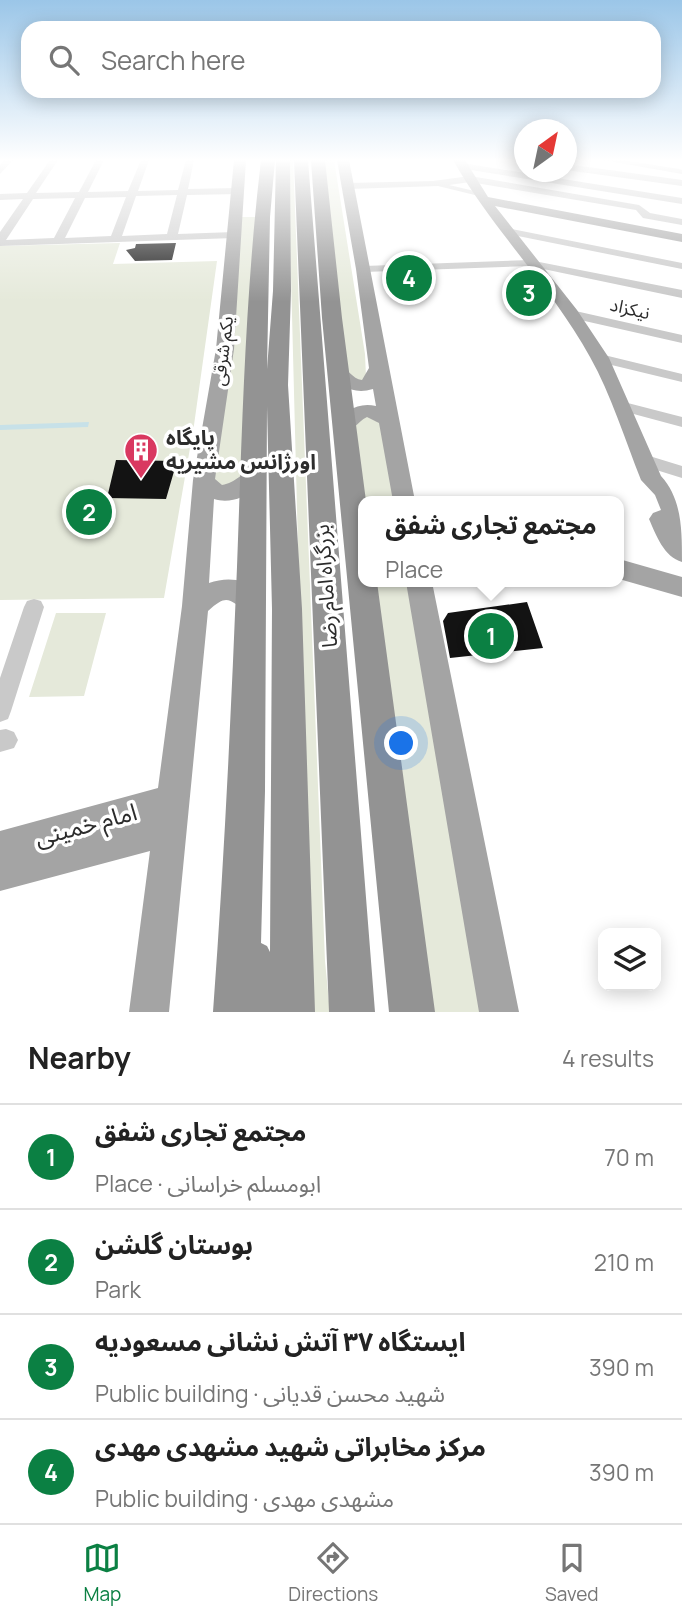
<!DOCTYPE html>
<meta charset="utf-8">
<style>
body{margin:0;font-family:Manrope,"Noto Sans Arabic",sans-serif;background:#f6f6f6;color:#222}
.controls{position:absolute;right:21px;bottom:21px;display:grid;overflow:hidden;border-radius:14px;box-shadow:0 4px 18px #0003}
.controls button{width:63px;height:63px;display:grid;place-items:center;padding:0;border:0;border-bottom:2px solid #e0e0e0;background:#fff;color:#222;font:35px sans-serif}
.compass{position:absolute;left:514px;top:119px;width:63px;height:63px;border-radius:50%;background:#fff;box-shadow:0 4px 18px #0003;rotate:33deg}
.you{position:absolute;left:402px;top:744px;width:24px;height:24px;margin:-18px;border:5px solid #fff;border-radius:50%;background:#1a73e8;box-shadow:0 0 0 10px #1a73e833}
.badge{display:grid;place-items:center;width:46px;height:46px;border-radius:50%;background:#0b8043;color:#fff;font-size:23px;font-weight:700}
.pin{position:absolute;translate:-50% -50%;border:4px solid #fff;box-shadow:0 2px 7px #0006}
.popup{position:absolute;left:358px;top:496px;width:266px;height:91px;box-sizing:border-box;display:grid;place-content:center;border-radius:14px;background:#fff;filter:drop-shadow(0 2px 5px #0005);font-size:23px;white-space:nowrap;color:#767676}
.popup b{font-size:26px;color:#222}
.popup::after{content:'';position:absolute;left:50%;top:100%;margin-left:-14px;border:14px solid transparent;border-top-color:#fff}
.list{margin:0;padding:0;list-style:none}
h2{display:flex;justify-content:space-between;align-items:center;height:91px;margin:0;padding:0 28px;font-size:30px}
h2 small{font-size:23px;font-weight:400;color:#767676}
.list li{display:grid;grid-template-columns:46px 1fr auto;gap:21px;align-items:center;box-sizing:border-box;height:105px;padding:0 28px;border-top:2px solid #e0e0e0}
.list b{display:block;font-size:26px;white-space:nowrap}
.list p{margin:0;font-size:23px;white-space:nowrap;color:#767676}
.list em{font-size:23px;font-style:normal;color:#767676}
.icon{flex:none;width:38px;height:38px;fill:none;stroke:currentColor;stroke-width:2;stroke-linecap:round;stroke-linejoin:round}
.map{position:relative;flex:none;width:682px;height:1012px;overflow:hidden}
.search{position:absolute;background:#fff;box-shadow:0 4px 18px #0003;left:21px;right:21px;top:21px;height:77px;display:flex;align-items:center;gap:18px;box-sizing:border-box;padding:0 24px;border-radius:21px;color:#767676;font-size:26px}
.sheet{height:511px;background:#fff}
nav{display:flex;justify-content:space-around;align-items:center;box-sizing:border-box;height:98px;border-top:2px solid #e0e0e0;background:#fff;font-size:19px;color:#767676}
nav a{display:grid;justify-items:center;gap:4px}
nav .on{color:#0b8043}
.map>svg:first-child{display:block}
.green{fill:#e5e9da}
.water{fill:#c7e1e8}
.building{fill:#131313}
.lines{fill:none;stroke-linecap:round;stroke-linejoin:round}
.minor{fill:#c9c9c9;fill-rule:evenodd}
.major{fill:#a4a4a4;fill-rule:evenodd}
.highway{fill:#939393;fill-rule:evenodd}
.labels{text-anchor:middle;stroke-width:7;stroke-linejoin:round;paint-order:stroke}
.far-street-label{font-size:18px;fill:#2c2c2c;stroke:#fff}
.poi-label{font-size:21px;font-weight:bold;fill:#2c2c2c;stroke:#fff;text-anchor:start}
.street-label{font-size:21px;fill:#2c2c2c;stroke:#fff}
.near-street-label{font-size:24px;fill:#2c2c2c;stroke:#fff}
</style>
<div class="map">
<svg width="682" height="1012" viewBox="0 0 682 1012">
<rect width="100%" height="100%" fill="#fff"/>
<path class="green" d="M288,160H293L325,961L330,1012H310Z
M322,160H334L365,354L366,377L364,382L345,378L337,282Z
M242,217H256L241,478L233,484L221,486L213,480Z
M120,243L113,264L217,261L194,425L164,598L0,600V246Z
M372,413L384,427L396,501H363V503L353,421Z
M373,582H409L482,1012H425Z
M56,613H106L84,696L29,697Z"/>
<path class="water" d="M89,422L88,427L0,430V425Z"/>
<path class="building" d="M176,243L172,260L135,261L126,250L135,248L136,244Z
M116,460L177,461L166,499L107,498Z
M527,602L543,648L450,658L443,621L448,613Z"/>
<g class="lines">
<path class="minor" d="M4,160H13L0,174V165Z
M50,160H58L36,193L79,192L96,160H104L88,192L128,191L141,160H149L138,191L178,190L186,160H194L188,189L238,188L243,191L238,194L187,195L178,234L234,232L239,235L234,238L0,246V232L23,199L0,200V194L27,193ZM177,195L167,234L122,236L136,196ZM126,197L111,236L65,238L85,198ZM75,198L54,238L6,240L33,199Z
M518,160H524V163L519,162Z
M603,160H622L679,169L682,170V174Z
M462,163L682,198V204L459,168V164Z
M566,164L682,180V186L566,170Z
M470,176L639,205L650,213L682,219V225L643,218L636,210L470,182L449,185L483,193V197L438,186L348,189L343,186L348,183L433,181Z
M507,228L682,263V269L503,233V229Z
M529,260L682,290V298L529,266L364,272L358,269L364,266Z
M571,310L682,335V343L567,317V311Z
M600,354L682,374V382L595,361V355Z
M620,401L682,417V427L615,409L613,406L615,403Z
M643,454L682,466V478L637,464L635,460L637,456Z
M34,599L41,601L44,607L11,711L8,719L0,722V678L24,607L27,601Z
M6,729L14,732L18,740L14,748L0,752V730Z"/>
<path class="major" d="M234,160H246L234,349L215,479L222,485C238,483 244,467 261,472L264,477C254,494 233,505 214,499L209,583C230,576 252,579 263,600L259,608L250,611C228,603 230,591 208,611L169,1012H129L150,851L0,891V831L158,788L182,606L193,480L216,349Z
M337,160H349L415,501H393L379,423L367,417C355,423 353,435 338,431L335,426C345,411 357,402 376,406L373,389C353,395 340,386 329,371L338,365C348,368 352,379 362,380L369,368L356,269Z
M453,160H465L488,197L682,234V242L495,206L577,310L609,358L661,476C682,499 682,530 682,562C664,557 656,535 649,519L653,513L661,510L655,495L641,480C625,440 611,394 590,357C551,286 492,229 453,160Z
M619,559L682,577V597L619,579Z
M406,582H432L519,1012H479Z"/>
<path class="highway" d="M261,160H275L270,217L267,369L273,291L276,160H290L291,291L288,385L302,609L315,1012H213C224,864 231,716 237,567C242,432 245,295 261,160ZM267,406L272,609L270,952L267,946L261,943L265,791Z
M294,160H308L375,1012H329Z
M311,160H325L342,318L366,501H363V582H377L435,1012H389L322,318Z"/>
</g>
<linearGradient id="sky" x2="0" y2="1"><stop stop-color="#9bc6e8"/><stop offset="0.53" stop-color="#fff"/><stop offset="1" stop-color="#fff" stop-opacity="0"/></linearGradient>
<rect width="682" height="302" fill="url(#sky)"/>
<defs>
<g id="building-pin" transform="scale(1.75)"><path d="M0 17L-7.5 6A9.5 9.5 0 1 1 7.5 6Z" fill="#d93860" stroke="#fff"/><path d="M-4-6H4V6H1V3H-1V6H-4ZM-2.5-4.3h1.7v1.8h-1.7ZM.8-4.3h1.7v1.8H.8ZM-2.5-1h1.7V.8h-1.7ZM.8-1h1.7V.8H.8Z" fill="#fff"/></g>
</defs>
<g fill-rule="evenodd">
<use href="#building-pin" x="141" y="450"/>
</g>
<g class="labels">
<g class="far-street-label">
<text transform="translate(630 309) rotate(13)" y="6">نیکزاد</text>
<text transform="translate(223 351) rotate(-83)" y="6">یکم شرقی</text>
</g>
<g class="poi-label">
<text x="166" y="445">پایگاه<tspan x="166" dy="24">اورژانس مشیریه</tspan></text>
</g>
<g class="street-label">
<text transform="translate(326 586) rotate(-94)" y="7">بزرگراه امام رضا</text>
</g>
<g class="near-street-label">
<text transform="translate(86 825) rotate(-15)" y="8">امام خمینی</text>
</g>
</g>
</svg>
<div class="controls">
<button><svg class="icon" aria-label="layers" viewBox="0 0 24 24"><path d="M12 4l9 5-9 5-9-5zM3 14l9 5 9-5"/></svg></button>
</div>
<svg class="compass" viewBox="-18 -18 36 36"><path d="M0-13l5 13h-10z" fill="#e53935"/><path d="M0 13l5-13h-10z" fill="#767676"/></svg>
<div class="you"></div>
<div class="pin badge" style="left:491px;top:636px">1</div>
<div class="popup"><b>مجتمع تجاری شفق</b>Place</div>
<div class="pin badge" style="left:89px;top:512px">2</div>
<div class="pin badge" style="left:529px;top:293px">3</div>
<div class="pin badge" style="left:409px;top:278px">4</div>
<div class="search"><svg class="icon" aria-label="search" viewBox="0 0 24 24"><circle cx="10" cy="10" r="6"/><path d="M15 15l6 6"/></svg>Search here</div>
</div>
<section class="sheet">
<h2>Nearby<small>4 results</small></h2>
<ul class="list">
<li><span class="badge">1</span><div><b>مجتمع تجاری شفق</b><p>Place · ابومسلم خراسانی</p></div><em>70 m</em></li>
<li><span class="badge">2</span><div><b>بوستان گلشن</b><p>Park</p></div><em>210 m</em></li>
<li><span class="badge">3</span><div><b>ایستگاه ۳۷ آتش نشانی مسعودیه</b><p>Public building · شهید محسن قدیانی</p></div><em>390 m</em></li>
<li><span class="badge">4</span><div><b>مرکز مخابراتی شهید مشهدی مهدی</b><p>Public building · مشهدی مهدی</p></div><em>390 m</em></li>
</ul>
</section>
<nav>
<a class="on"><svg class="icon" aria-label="map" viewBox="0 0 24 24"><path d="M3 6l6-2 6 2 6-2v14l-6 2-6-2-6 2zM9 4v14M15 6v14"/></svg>Map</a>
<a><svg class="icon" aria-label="directions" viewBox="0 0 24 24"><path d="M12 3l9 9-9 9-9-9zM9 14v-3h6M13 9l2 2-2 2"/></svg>Directions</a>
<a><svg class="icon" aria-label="saved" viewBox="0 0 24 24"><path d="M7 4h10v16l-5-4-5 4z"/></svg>Saved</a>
</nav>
